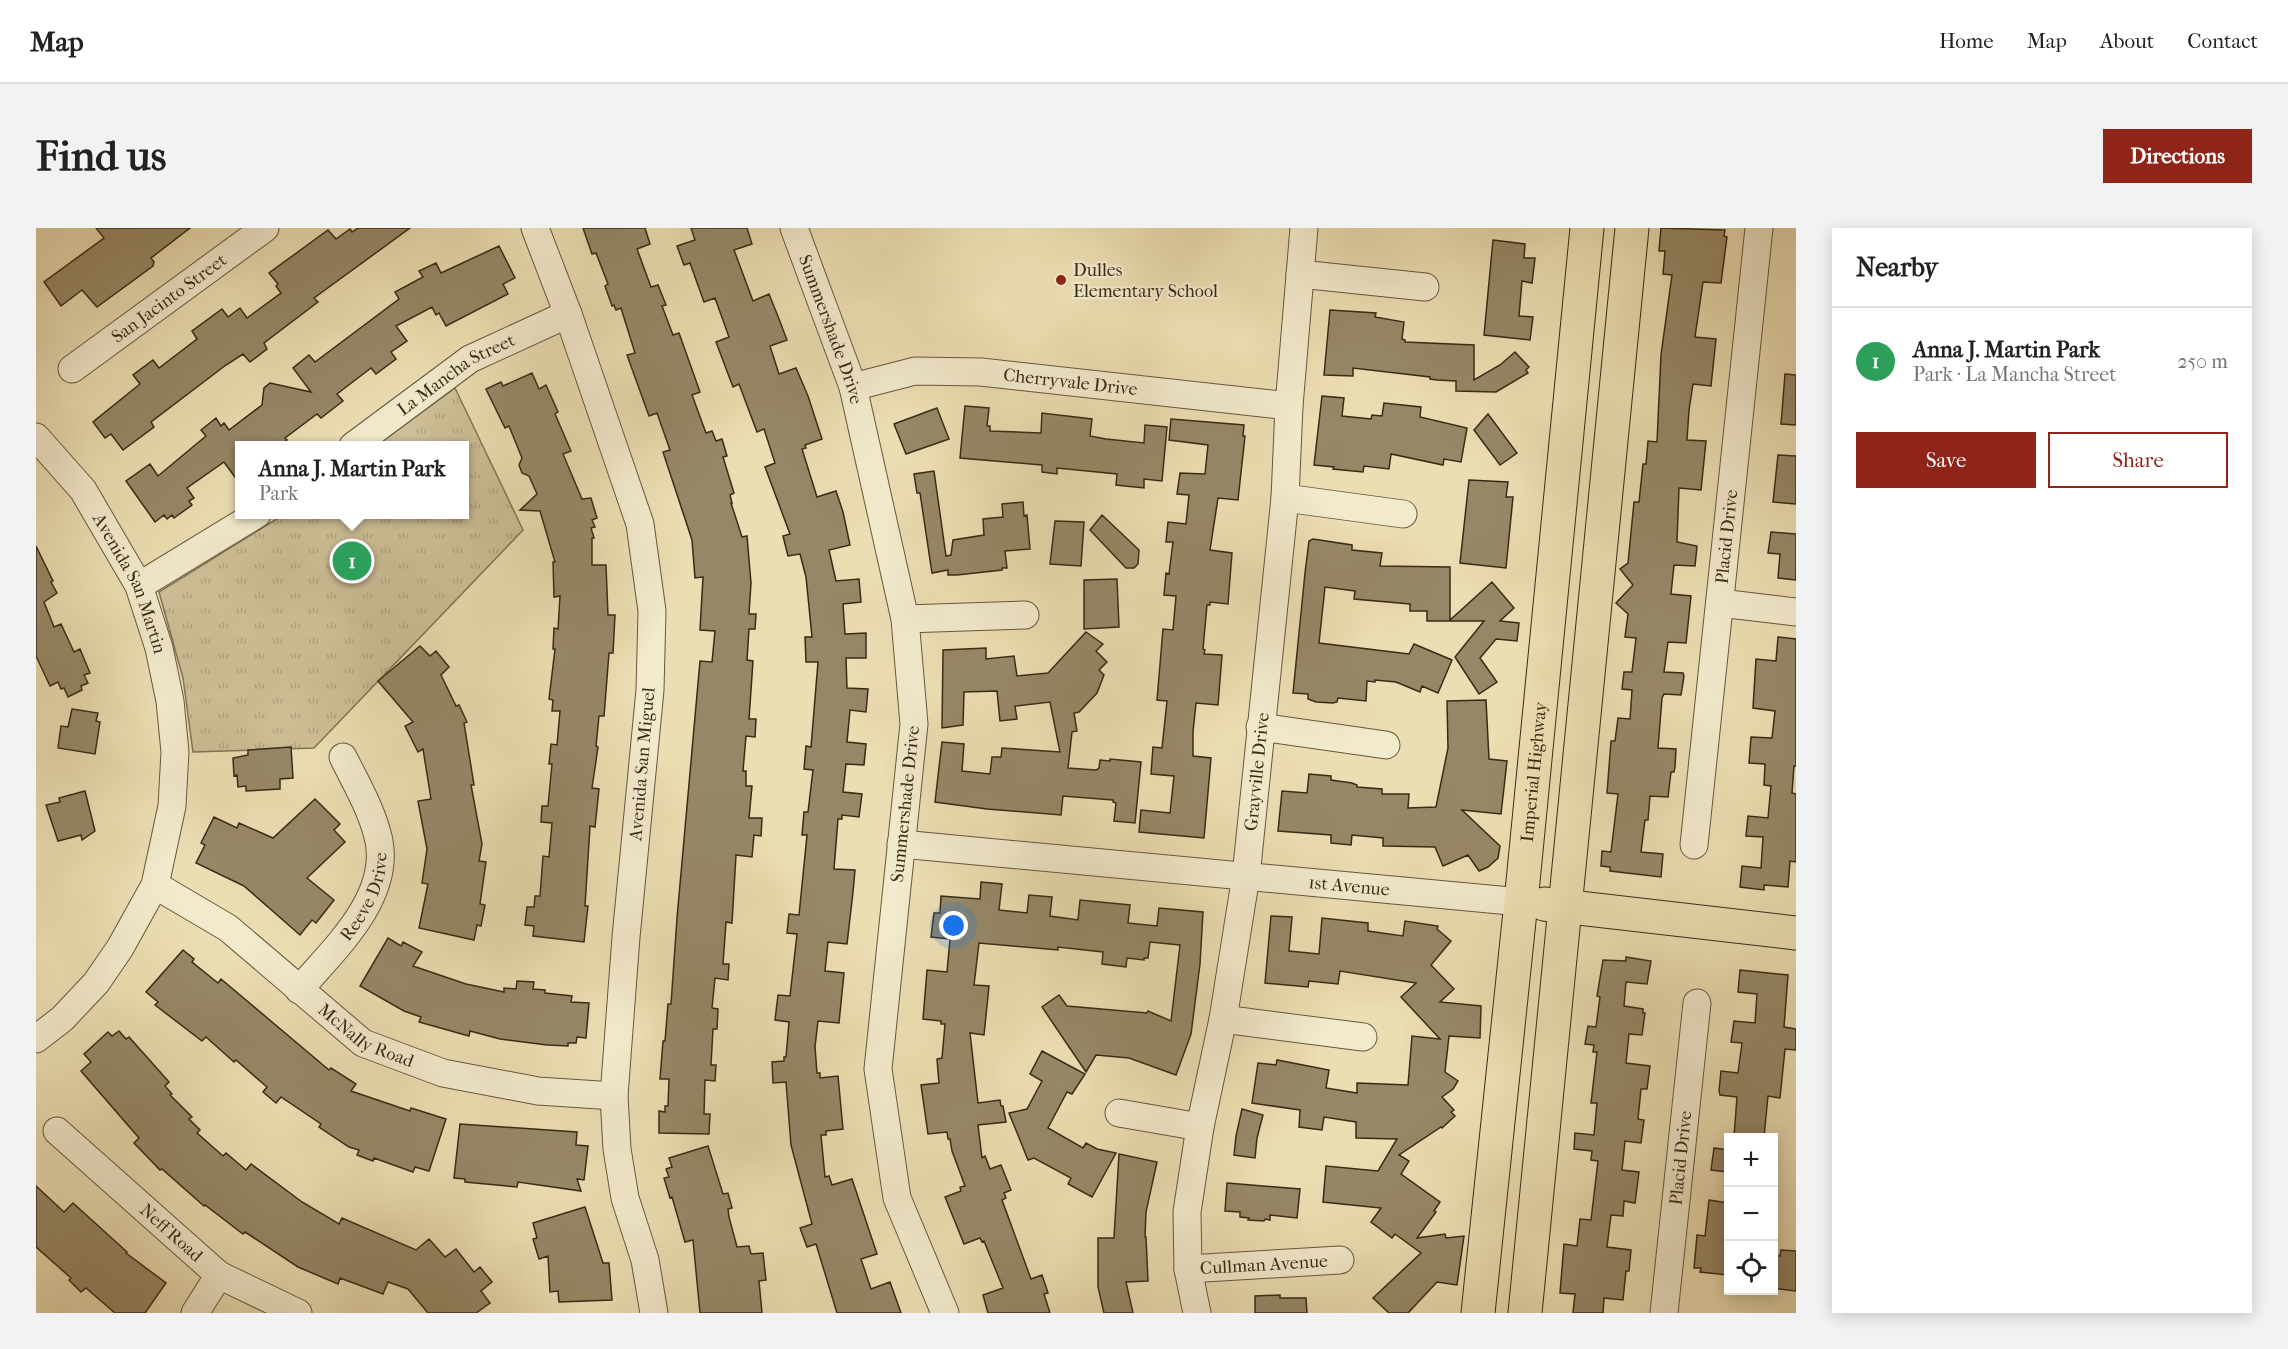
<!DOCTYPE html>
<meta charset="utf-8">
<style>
body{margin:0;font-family:"IM FELL French Canon",serif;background:#f2f2f2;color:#222}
.controls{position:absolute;right:18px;bottom:18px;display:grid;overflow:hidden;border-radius:0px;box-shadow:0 3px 15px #0003}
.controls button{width:54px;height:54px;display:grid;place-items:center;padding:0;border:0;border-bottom:2px solid #e0e0e0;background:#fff;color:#222;font:30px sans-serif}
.you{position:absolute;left:918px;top:698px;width:21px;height:21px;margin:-15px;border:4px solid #fff;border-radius:50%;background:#1a73e8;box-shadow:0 0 0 9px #1a73e833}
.badge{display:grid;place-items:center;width:39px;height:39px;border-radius:50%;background:#8f2418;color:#fff;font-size:20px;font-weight:700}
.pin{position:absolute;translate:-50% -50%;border:3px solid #fff;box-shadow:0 2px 6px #0006}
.popup{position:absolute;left:199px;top:213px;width:234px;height:78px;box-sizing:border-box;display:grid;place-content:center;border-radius:0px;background:#fff;filter:drop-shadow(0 2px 4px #0005);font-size:20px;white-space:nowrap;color:#767676}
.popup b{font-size:22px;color:#222}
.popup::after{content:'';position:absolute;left:50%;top:100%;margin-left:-12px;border:12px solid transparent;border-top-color:#fff}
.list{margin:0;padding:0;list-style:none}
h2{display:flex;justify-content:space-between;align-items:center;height:78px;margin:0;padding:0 24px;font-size:26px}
h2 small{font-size:20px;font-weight:400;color:#767676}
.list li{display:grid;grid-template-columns:39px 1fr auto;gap:18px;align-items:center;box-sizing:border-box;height:108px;padding:0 24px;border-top:2px solid #e0e0e0}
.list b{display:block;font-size:22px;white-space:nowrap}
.list p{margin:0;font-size:20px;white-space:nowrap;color:#767676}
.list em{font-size:20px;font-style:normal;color:#767676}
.actions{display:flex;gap:12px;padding:18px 24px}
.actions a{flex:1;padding:14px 0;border:2px solid #8f2418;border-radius:0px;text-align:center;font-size:21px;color:#8f2418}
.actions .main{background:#8f2418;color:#fff}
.icon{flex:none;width:33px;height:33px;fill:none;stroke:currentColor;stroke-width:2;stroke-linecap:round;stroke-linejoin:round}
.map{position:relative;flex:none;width:1760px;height:1085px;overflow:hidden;border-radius:0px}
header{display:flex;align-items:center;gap:36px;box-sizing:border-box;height:84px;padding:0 30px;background:#fff;border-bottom:2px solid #e0e0e0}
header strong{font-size:28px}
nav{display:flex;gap:33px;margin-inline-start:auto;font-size:21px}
.intro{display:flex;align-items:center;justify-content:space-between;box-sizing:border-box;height:144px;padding:0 36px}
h1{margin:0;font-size:42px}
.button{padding:15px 27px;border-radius:0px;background:#8f2418;color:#fff;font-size:21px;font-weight:700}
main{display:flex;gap:36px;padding:0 36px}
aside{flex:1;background:#fff;border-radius:0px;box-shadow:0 3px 15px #0003}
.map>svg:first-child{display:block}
.grass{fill:url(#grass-tufts);stroke:#837456;stroke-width:1.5}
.building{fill:#968867;stroke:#392a15;stroke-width:1.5}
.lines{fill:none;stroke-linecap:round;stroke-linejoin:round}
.minor-casing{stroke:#66573c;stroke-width:29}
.major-casing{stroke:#392a15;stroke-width:35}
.minor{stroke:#f2eacd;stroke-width:27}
.major{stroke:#ebdeb2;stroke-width:33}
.poi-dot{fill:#8f2418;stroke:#f2eacd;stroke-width:2}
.labels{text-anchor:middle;stroke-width:4.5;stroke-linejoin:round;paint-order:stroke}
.poi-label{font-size:18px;fill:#392a15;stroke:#f2eacd;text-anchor:start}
.street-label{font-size:18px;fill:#392a15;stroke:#f2eacd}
</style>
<header>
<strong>Map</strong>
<nav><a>Home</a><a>Map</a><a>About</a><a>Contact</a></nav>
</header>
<div class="intro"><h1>Find us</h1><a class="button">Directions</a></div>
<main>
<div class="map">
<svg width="1760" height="1085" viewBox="0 0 1760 1085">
<defs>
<pattern id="grass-tufts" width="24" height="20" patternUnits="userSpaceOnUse" patternTransform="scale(1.5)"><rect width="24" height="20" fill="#cdbf97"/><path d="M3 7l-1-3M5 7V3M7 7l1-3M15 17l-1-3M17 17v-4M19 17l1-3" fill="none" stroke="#b1a481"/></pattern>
</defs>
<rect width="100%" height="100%" fill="#ebdeb2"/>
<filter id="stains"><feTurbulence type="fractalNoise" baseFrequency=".00333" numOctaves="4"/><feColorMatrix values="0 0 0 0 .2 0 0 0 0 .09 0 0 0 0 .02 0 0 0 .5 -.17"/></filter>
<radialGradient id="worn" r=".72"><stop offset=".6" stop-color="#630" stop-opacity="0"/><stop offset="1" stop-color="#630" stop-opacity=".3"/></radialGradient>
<path class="grass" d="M419,160L487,302L278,520L157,524L147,450L123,364L247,287L428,286V218L341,217Z"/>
<path class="building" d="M60,0H154L115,30L118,34L117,38L61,79L46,62L25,78L8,54L68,10Z
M322,0H374L278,70L282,74L228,115L231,121L214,134L207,126L190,137L115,194L118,199L87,222L75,206L69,210L57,194L104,156L97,147L117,132L123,140L161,111L156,103L186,81L192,89L204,80L211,90L245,65L240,58L242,56L233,45L292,2L300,11L314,1L316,4Z
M547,0H609L614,16L601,21L615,59L622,57L630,77L626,78L637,107L643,105L664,164L656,167L670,205L676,203L680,213L686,211L691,228L687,229L698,265L694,267L696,275H695L706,309L711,308L715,355L713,386H720L719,401H713L711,432L717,433L713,491H720L719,509L710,508L707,543H710V558H716L713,590H726L725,608L718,607L716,629L700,627L696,695L690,694L687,736H693L692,752L679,750L676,780L682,781L681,801H677L675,837H680L679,853L669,852L668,886H674L673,906L623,905V883L629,884V878H632L633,851H624L627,813H629L632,776H635L641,690L664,433L676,434L679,403L664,402L667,349L659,350L656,312L627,224L634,222L621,185L613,188L591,127L599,125L585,80L580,82L578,77L576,78L569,58L572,56L560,25L556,26Z
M655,0H711L716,16L698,22L717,73L733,66L743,91L751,112L734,118L743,146L760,140L772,168L786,211L769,217L770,220L766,221L781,269L800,263L807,284L814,317L793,322L800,353L823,351L825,374L807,376L809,406L830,405V430H810L811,460L832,461L830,484L814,482L811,514L830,516L828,537L810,536L807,564L826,566L823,589L806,587V591H802L798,641L819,642L817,664L811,716L792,714L789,743L808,745L803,795L782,793L779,819L781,845H784V850L802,848L807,901L790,903V907H785L789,949L793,948L796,957L816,951L841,1026L825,1031L835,1061L854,1054L865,1085H801L780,1016L771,1019L764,1000L776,996L755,917L750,854L737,855L736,834L748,833V829H750L753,794L739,792L742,767L754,768L761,706L751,705L753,686L763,687L771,607H766L768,584H772L777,542L768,541L770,518L775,519L782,434H770L769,409H776L770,349L764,326L752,328L747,308L754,306L729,239L739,235L728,201L721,204L703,156L697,159L680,114L693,109L679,70L668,74L654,35L648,37L641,18L659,12Z
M1625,0L1689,2L1688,8L1691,9L1685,55L1667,54L1659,109L1680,111L1675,158L1657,156L1653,182L1651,212L1670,213L1665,262L1643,260L1641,314L1661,318L1659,338L1638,337L1635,366L1655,368L1650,415L1632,414L1628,444L1647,445L1648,448L1645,467L1628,466L1626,470L1622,520L1640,521L1639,539L1638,544H1635L1632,569L1614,568L1612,592H1609L1605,624L1627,626L1625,649L1574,643V639L1565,638L1566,623L1575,624L1582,566L1571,565L1575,513H1579L1582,490L1594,491L1596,462L1586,461L1588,444H1596L1600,410L1589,409L1592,386L1580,375L1597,357L1584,341L1592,335L1598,274H1603L1607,236H1610L1612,213L1621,214L1625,127L1636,47L1627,46L1629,23H1623Z
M1457,12L1489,16L1488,30H1499L1496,55L1486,53L1483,88L1497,89L1494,112L1448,107Z
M463,18L479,50L467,56L472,66L410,98L403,85L400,87L396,79L360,98L371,113L355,124L360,131L340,146L335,140L301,166L307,173L285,190L281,186L249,210L251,212L243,218H204V256L188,234L151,260L158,270L153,273L156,277L138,290L136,287L131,291L128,287L119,294L90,253L114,236L122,248L170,208L165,202L180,190L185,198L188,195L193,202L226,177L228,160L234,155L275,164L257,140L273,127L279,134L363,71L359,64L387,49L383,43L400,35L405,45Z
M1294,82L1340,85L1339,89L1368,94L1366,111L1369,112V114L1438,117V152L1464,137L1479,124L1493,139L1490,142L1492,145L1460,164L1420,163V153L1401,152L1394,151V149L1317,140V148L1288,147Z
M496,145L503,161L510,157L522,184L519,186L535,223L527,226L546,271L555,270L561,290L556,292L559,299L555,300L558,310H556V337H570L572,387H579L577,425H573L568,488H563L560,518L562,519L556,560L563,561L559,599L554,598L549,678H552L548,714L497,708L498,698L489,697L491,679H498L499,668H504L507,628L513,629L516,595L505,594L506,578H512L516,536H513L515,516L521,517L524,483H516L517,472L513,471L519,421H517L518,400L522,401L524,368L518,369L517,334H519L504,283L484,282L501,266L493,248L486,245L483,237L486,230L473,198L469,200L450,161L465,154L467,158Z
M1749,146L1760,147V197L1745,196Z
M1286,168L1308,170L1306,188L1335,191L1336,187L1346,188L1348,175L1385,179L1384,189L1431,200L1425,234L1408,231L1407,237L1355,226L1353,241L1328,238L1327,244L1297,241L1298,239L1278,237Z
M929,178L953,180L951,198H954V203L1005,205L1006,185L1056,191L1054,208L1070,211L1108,215L1109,197L1131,199L1126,253L1108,251V260L1080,257L1081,246L1021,240V246L1006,244V237L924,230Z
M901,180L913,211L870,226L858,196Z
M1452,186L1481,225L1464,237L1438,202Z
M1135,191L1208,197L1207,208H1209L1202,272L1182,270L1174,322L1196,325L1192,376L1174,374V377H1171L1167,421L1169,422L1168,426L1186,427L1182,477L1160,475L1157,504V528L1175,530L1168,610L1103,604L1105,582L1134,585L1138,548L1115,546L1117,519L1126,520L1131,473L1121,472L1127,401L1137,402L1140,368L1128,367L1130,345L1133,346L1137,314H1130L1132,294L1150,296L1153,267L1141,266L1144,245L1169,246L1172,217L1133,212Z
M1742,227L1760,228V276L1737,274Z
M898,243L910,328L915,327L917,312L948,307L947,291L967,289L966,276L987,274L988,288L991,287L994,321L969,323L971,340H966V342L921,347H912V342L896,345L884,265H881L878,246Z
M1433,252L1472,254L1470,269H1477L1470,340L1424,335Z
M1066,287L1103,322L1102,336L1098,340H1090L1054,302Z
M1019,293L1048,294L1045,338L1014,336Z
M1735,304L1760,306V352L1742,350L1744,326L1732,325Z
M1277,311L1316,317V322L1346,325L1344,338L1414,339V392L1456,354L1478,380L1464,393L1483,395L1481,413L1460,411L1444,430L1461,454L1443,466L1419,429L1448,393H1391V383H1374V376L1318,371L1319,363L1289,359L1283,415L1373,426L1378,416L1416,432L1402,465L1386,458L1384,464L1360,454L1339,452V454L1331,453L1330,473L1302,470L1301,474L1297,475L1280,474L1272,471V466L1257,465L1269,345L1273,313Z
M0,318L17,353L15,354L21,365L8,374L18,399L25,396L38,424L44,421L54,445L48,447L52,455L45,458L46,462L32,469L28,460L25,461L22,454L14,458L0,428Z
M1081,351L1083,399L1048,401V352Z
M1050,404L1067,416L1060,423L1071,434L1063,442L1068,447L1061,465L1043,484L1038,485L1041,503L1036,504L1032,540L1060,542L1063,540L1064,532L1074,533V531L1105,534L1099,595L1078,593L1080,575L1077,574V572L1027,568L1025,587L951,581L899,574L906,514L928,516L926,543L954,546L956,529H965L966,520L1024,524L1014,474L979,478L981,491L964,493L961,463L928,464L927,497L906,500L907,422L950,420V431L978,428L981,448L1012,445Z
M1742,409L1760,411V538H1758L1756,565L1760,566V634L1754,633L1752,659L1728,657V662L1704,659L1706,638L1725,640L1727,609L1710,608L1712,588L1732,590L1735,558L1728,557L1729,536L1713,535L1715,509L1736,510L1739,483L1717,480L1720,431L1740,433Z
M384,418L394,428L400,423L413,439L405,447L420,478L423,477L431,494L428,495L438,557H435L446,616L443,633L450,634L444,676L449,677L445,698L441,697L438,712L383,700L392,656L386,655L391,621L382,573L395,571L387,521L382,524L369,498L377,494L342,453Z
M1450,472L1453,531L1471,533L1465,586L1426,582L1464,618L1462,630L1452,639L1443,643L1432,627L1407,638L1399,619L1347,618V610L1316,607L1315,617L1295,615V607L1242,603L1246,563L1271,565L1273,546L1295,548V552L1316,555L1321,557V559L1346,561V566H1373L1372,580L1400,579L1412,520L1411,473Z
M36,481L62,485L60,493L64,494L59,526L22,520L25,498L32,499Z
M255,519L257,550L244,551V561L210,563V558L202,559L201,547L198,548L197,530L212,527V522Z
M49,563L59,603L46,612L45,607L22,613L10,577L24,574L23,570Z
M279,571L304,596L298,602L309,614L271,650L298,672L280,695L276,692L264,707L208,658L160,635L169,617L165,615L178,589L201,600L203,595L237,610Z
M945,654L966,656L963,682L991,685L993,667L1016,669L1014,688L1042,692L1044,672L1094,677L1092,695L1121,698L1123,680L1167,684L1164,736L1155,806L1140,847L1093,830L1060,827L1050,844L1006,779L1023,767L1031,778L1111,785L1112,783L1135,793L1144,717L1114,714L1112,730H1108V732L1091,730L1090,739L1066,736L1067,724L1022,719V722L943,715L938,757L953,758L948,807L934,805L942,875L964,872L965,878H967L970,894L942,897L946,930L949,928L954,941L965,937L975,962L968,965L970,970L966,972L995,1051L1006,1047L1012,1065L1008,1066L1014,1085H952L947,1067L967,1060L948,1013L946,1014L944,1010L928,1016L909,969L925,963L924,959L929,958L916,923L914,911H912L911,904L892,906L885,857L903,855L901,831L906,830L909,796H905V793L887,791L891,742L911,744L914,711L895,709L898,685H904L905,668L944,671Z
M1235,688L1256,689L1253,723L1283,726L1286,690L1332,695V703L1367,708L1369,693L1402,698L1401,701L1415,713L1395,737L1418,761L1404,774L1445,778L1444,810L1413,808L1409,844L1422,853L1417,861L1406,869L1418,882L1415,884L1419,888L1406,900L1405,899L1363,927L1373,933L1365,946L1404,974L1398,983L1400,984L1381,1010L1409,1006L1410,1010L1428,1008L1421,1057L1401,1054L1372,1085H1353L1337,1070L1385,1025L1359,1006L1356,1010L1335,994L1345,980L1287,974L1290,938L1342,943L1361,911L1320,910V894L1288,889L1286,902L1263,899L1264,882L1216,875L1222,835L1240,837L1241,832L1293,842L1290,860L1321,865V855L1372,857L1376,808L1404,811L1365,769L1380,755L1304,743L1302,756L1273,753L1272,759L1229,755Z
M352,710L365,718L367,714L386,724L377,738L430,756L468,764V760L480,761L481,753L498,754L497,761L509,762V765L536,768L535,774L553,775L550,810L541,809L540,815H532V818L511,817L464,811L434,803L433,808L383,794L385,789L368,783L324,758Z
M147,722L158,731L156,734L182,755L185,751L293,842L295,840L320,856L315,863L374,883L375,880L410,891L393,943L379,939L377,944L338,930L337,933L321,927L323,922L313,919L283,899L285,896L245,869L240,875L227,864L231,859L200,832L198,834L170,809L166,813L119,777L122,774L110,764Z
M1590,729L1615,733L1611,756L1590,754L1588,778L1607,781V785H1609L1606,807L1593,806L1590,835L1614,838L1611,861H1605L1602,891L1608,892L1605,915L1589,913L1586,942L1603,944L1599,975L1588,973L1587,988L1575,987L1571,1019L1595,1022L1593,1043H1590L1587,1072L1568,1070L1567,1085H1537L1539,1066L1524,1065L1528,1016L1541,1018L1544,991L1555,992L1562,933L1555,932L1556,923L1538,921L1539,905L1558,907L1561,875H1555L1561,824H1557L1558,817L1549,816L1552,798L1560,799L1564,769L1561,768L1567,732L1590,733Z
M1704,742L1752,747L1748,799L1760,801V822L1749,821L1744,870L1732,868L1728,909H1698L1701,869L1684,867L1683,863L1685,843L1702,845L1706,815L1695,814L1698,793L1719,795L1721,766L1702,764Z
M83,803L90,811L93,809L133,854L129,858L136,866L134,867L156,889L153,891L164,902L161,905L187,928L190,925L210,942L215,936L266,974L303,996L306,990L380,1022L393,1011L409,1029L420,1021L438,1044L444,1039L456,1054L445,1063L454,1075L440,1085H392L372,1061L352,1054L347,1066L304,1050L302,1056L262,1039L209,1004L207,1006L169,977L168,978L126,941L124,942L98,915L103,910L45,843L55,834L48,826L72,804L76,808Z
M1006,823L1049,846L1036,866L1031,864L1012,900L1047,920L1050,915L1061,921L1080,925L1056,969L1032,956L1035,950L998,930L992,932L973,885L991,881L1006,853L994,846Z
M1206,881L1227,887L1221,910L1219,930L1198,927L1200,908Z
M424,896L541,904L540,917L552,918L548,952L541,951L545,963L482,954L481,959L429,954V951L418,950Z
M672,918L687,966L692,965L696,980L692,981L693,989L701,1019L713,1018L715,1026L727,1025L730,1052L723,1053L726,1085H664L657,1012L649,1014L636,969L634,970L628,950L633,949L630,941L636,939L633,930Z
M1678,920L1692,922V944L1675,942Z
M1083,926L1121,934L1110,984L1109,1009H1110L1112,1053L1090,1054L1097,1085H1068L1062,1059V1010H1078Z
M1191,955L1264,961L1261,990L1234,987V992L1229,991L1228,993L1212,992L1213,990L1204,989V984L1189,983Z
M0,958L28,984L37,975L91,1024L90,1025L130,1055L109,1085H79L50,1060L45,1064L33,1052L35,1050L0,1019Z
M1673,972L1692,975V1047L1664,1044L1665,1040H1658L1661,1007L1669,1008Z
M549,979L567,1035H573L576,1072L523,1074L522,1063L514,1064L512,1028L503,1031L497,1011L501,1010L497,995Z
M1745,1022L1760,1023V1063L1737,1060V1027L1744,1028Z
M1244,1067V1070H1270L1271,1085H1219V1068Z"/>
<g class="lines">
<g class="minor-casing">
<g id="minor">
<path d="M499,0L532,86L604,296L616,383L614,462L590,709L578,868L581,921L589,970L609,1032L618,1085"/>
<path id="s1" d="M758,0L817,159L869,391L878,496L842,841L861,970L909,1085"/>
<path d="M1264,46L1389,59"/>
<path id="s2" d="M36,141L229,0"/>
<path id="s3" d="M817,159L879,143L945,144L1253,178"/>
<path id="s4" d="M0,209L47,262L103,358L123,420L134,473L139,524L136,578L119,657L84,720L60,755L26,791L0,811"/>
<path id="s5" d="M317,218L434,131L532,86"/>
<path d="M1249,270L1367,286"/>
<path d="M103,358L221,286"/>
<path d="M1684,375L1760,384"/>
<path d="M869,391L989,387"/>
<path d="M1224,499L1350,517"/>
<path id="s6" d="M865,616L1485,674"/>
<path id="s7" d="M1658,617L1723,0"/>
<path id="s8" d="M119,657L192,700L327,815L407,845L502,863L578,868"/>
<path id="s9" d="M263,762C297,722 354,671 343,613C337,584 320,555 307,529"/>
<path d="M1187,791L1327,809"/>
<path d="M1083,885L1164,899"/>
<path id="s10" d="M21,903L183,1047L262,1085"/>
<path id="s11" d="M1152,1041L1304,1032"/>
<path d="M159,1085L183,1047"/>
<path id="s12" d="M1161,1085L1152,1041L1151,984L1164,899L1187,791L1210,648L1249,270L1253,178L1268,0"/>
<path id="s13" d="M1628,1085L1661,775"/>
</g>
</g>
<g class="major-casing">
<g id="major">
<path d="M1508,676L1760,705"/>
<path id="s14" d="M1442,1085L1485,674L1551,0"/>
<path d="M1489,1085L1596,0"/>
</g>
</g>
<use href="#minor" class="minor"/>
<use href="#major" class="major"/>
</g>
<circle class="poi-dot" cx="1025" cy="52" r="6"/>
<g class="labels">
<g class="poi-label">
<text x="1037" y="48">Dulles<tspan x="1037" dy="21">Elementary School</tspan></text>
</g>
<g class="street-label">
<text dy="6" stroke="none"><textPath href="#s2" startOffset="120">San Jacinto Street</textPath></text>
<text dy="6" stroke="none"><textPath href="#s1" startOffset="108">Summershade Drive</textPath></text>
<text dy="6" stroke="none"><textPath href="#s5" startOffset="126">La Mancha Street</textPath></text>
<text dy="6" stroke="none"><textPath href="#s3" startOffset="220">Cherryvale Drive</textPath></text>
<text dy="6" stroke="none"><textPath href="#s7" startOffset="310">Placid Drive</textPath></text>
<text dy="6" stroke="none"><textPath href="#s4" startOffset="176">Avenida San Martin</textPath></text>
<text transform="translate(606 536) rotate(-85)" y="6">Avenida San Miguel</text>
<text dy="6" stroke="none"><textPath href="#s14" startOffset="544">Imperial Highway</textPath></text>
<text dy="6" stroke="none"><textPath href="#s12" startOffset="548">Grayville Drive</textPath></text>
<text transform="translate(869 576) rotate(-84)" y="6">Summershade Drive</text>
<text dy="6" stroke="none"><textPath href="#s6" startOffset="450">1st Avenue</textPath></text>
<text dy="6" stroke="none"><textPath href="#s9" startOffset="116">Reeve Drive</textPath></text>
<text dy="6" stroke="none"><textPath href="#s8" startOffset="261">McNally Road</textPath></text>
<text dy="6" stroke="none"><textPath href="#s13" startOffset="156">Placid Drive</textPath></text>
<text dy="6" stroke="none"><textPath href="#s10" startOffset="153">Neff Road</textPath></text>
<text dy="6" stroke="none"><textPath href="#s11" startOffset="76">Cullman Avenue</textPath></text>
</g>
</g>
<rect width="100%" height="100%" filter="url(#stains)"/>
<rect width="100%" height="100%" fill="url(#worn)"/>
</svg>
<div class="controls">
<button>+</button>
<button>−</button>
<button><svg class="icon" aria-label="locate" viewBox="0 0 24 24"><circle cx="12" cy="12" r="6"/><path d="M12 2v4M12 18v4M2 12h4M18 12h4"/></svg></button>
</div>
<div class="you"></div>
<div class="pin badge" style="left:316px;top:333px;background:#2e9e5b">1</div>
<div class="popup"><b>Anna J. Martin Park</b>Park</div>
</div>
<aside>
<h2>Nearby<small></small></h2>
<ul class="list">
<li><span class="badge" style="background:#2e9e5b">1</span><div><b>Anna J. Martin Park</b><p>Park · La Mancha Street</p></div><em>250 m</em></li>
</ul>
<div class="actions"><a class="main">Save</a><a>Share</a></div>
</aside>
</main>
